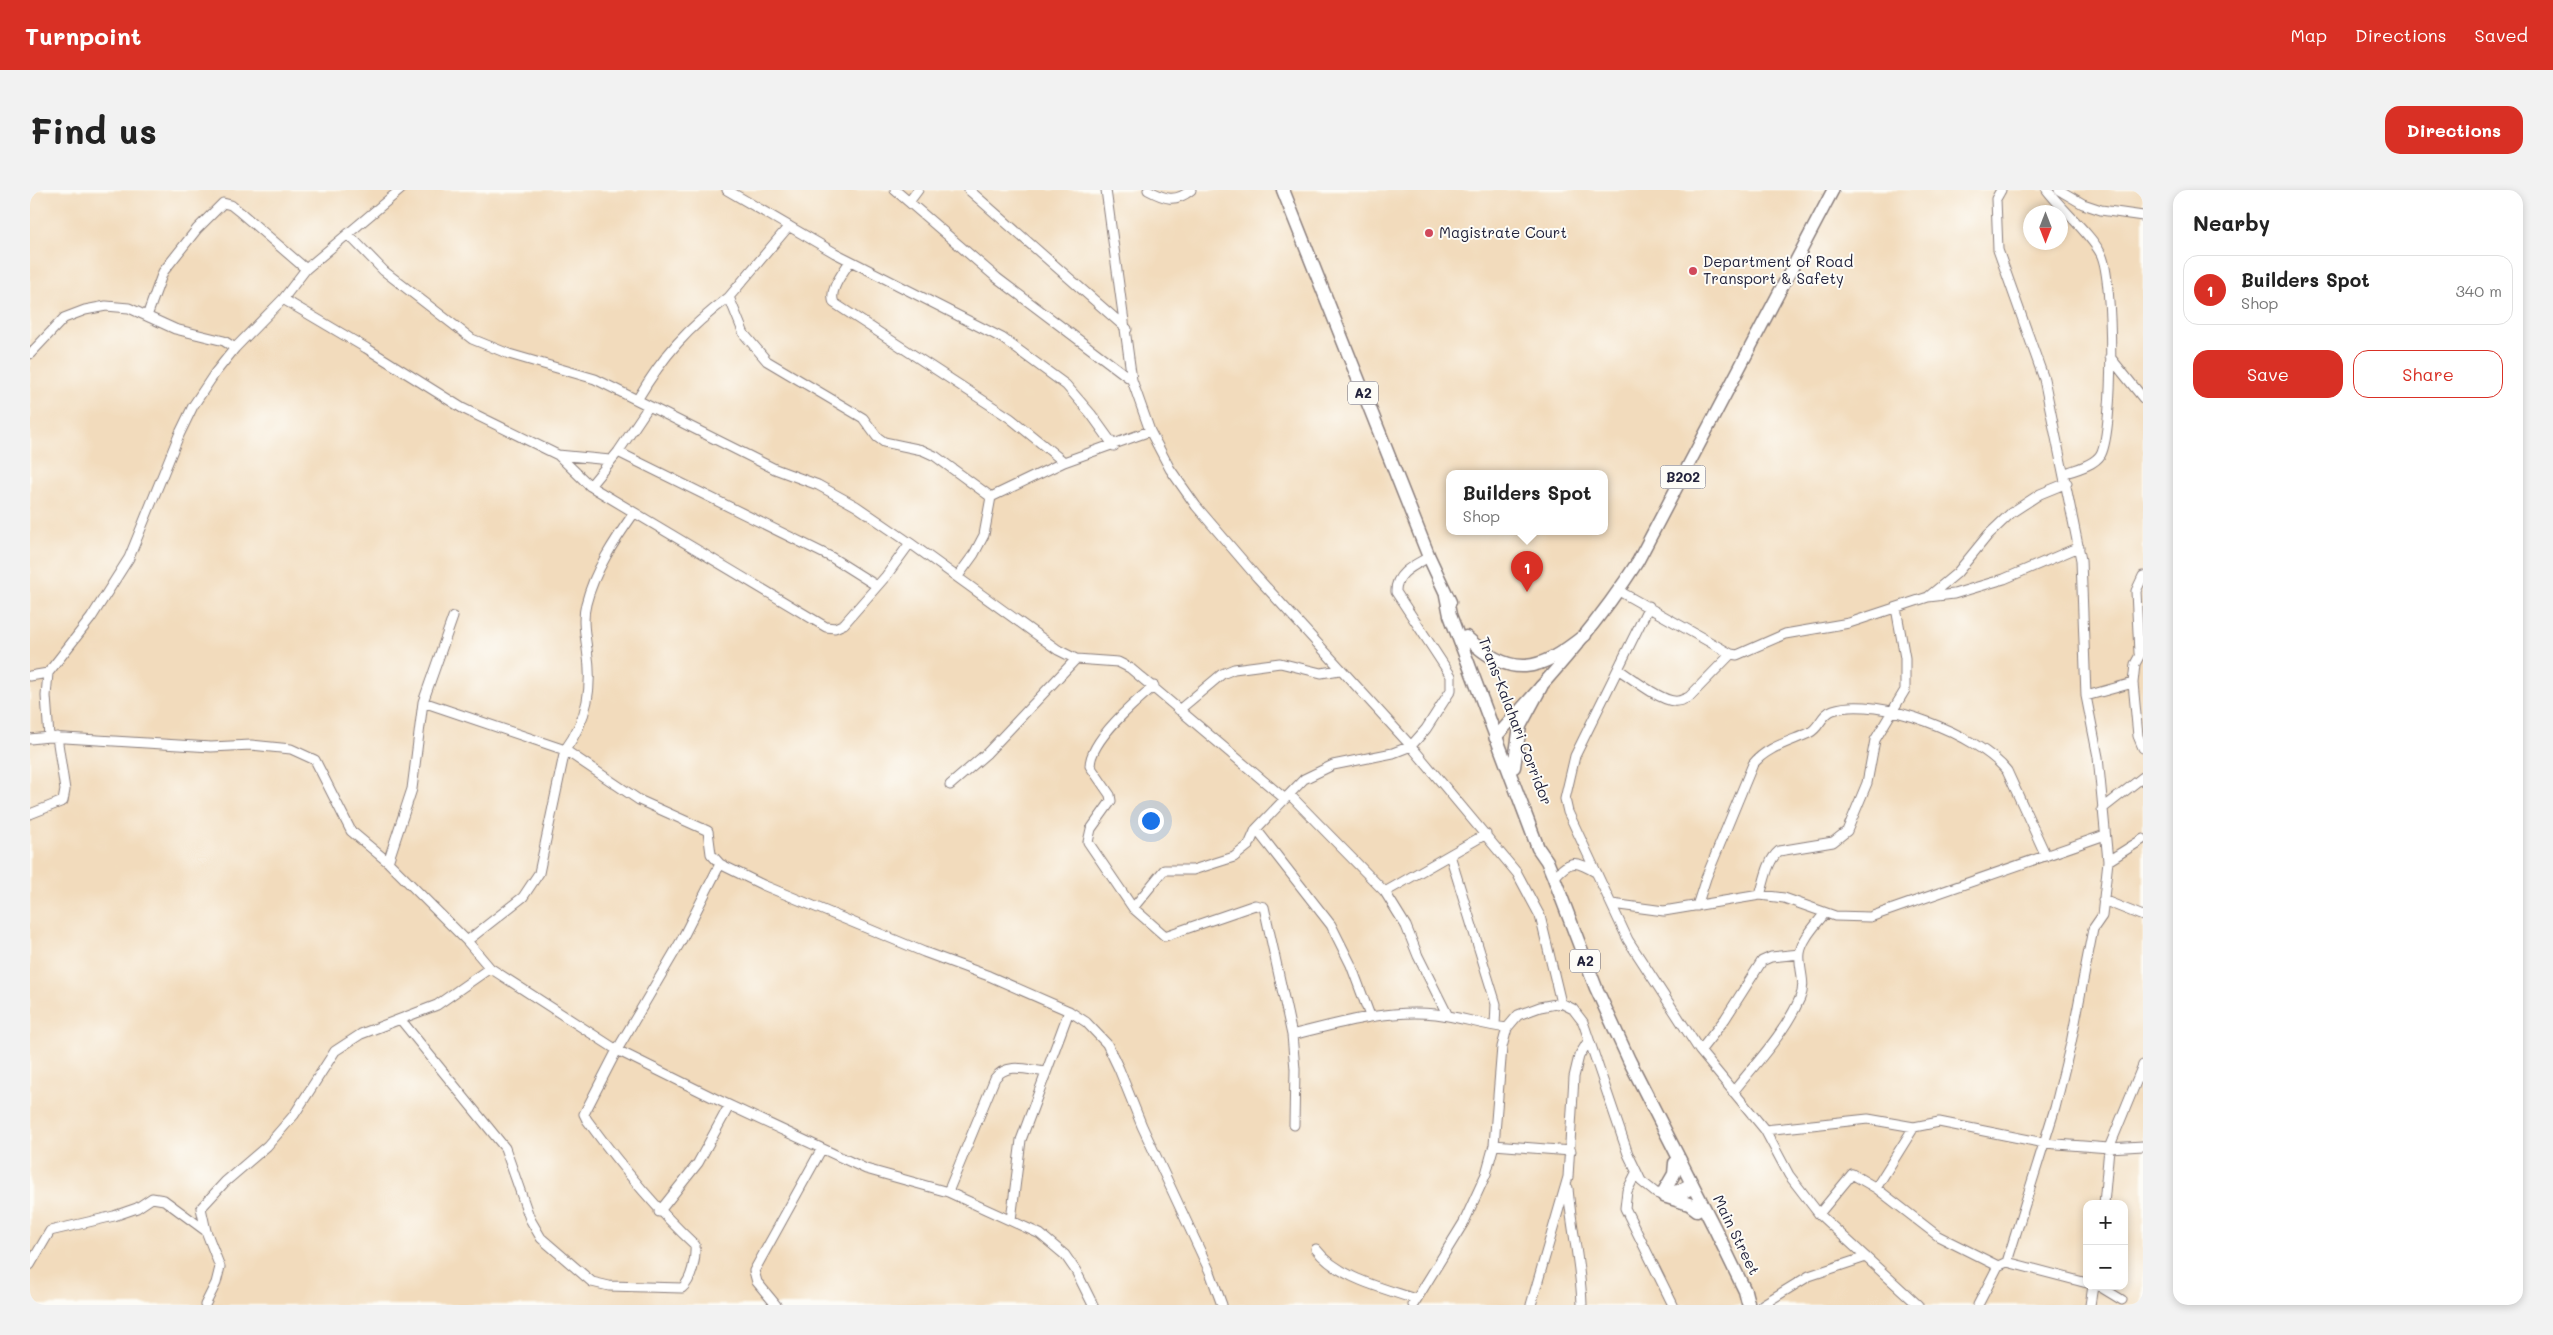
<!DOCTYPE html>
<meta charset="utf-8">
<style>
body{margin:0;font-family:Mali,sans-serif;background:#f2f2f2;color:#222}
.controls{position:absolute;right:15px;bottom:15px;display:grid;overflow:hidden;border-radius:10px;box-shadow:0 2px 8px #0003}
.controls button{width:45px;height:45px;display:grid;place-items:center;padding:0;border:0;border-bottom:1px solid #e0e0e0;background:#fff;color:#222;font:25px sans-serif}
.compass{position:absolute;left:1993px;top:15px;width:45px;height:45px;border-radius:50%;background:#fff;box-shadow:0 2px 8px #0003;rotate:180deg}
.you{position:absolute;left:1120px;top:630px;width:18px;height:18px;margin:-12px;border:4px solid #fff;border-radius:50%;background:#1a73e8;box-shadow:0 0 0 8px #1a73e833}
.badge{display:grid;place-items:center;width:32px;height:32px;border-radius:50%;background:#d93025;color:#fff;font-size:16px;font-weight:700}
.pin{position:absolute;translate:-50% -41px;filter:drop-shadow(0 1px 2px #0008)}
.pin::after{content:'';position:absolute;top:26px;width:18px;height:15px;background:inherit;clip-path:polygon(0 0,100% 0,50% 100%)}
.popup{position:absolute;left:1416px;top:280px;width:162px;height:65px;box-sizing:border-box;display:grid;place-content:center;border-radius:10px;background:#fff;filter:drop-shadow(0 1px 4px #0005);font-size:16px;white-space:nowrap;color:#767676}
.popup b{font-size:19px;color:#222}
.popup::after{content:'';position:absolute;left:50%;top:100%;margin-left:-10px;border:10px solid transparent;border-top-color:#fff}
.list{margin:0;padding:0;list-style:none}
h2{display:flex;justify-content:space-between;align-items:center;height:65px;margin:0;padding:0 20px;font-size:21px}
h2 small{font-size:16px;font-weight:400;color:#767676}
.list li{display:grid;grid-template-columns:32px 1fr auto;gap:15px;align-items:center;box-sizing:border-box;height:70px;margin:0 10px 10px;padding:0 10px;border:1px solid #e0e0e0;border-radius:15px}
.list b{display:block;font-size:19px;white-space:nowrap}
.list p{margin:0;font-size:16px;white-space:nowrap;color:#767676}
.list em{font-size:16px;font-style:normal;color:#767676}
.actions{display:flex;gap:10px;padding:15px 20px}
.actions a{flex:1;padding:11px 0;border:1px solid #d93025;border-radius:15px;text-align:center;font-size:18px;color:#d93025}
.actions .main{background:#d93025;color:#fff}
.map{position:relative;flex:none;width:2113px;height:1115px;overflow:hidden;border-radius:15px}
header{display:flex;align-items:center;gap:30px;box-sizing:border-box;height:70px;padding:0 25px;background:#d93025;color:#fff}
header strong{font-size:24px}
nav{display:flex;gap:28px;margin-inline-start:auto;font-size:18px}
.intro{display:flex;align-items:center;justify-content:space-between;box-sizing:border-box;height:120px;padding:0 30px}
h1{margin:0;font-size:35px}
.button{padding:12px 22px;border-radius:15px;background:#d93025;color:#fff;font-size:18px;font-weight:700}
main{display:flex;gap:30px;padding:0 30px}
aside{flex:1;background:#fff;border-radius:15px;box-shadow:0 2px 8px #0003}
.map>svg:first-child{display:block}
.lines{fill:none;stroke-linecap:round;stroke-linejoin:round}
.minor-casing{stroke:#8a7e7c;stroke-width:11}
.major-casing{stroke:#8a7e7c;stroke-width:14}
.highway-casing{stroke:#8a7e7c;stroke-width:15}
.minor{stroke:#fff;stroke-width:9}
.major{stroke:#fff;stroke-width:11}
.highway{stroke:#fff;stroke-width:12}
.poi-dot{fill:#d1495b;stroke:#fdfcf7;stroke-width:2}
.labels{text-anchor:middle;stroke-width:4;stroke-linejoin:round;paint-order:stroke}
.shield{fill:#fdfcf7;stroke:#646373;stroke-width:1}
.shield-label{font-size:14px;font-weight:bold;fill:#22223b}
.poi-label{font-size:15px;fill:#22223b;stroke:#fdfcf7;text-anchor:start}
.street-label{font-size:15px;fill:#22223b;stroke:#fdfcf7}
</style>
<header>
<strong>Turnpoint</strong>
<nav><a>Map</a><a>Directions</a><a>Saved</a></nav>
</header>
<div class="intro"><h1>Find us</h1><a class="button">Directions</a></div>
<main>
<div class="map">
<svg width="2113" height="1115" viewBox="0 0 2113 1115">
<rect width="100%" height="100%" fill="#fdfcf7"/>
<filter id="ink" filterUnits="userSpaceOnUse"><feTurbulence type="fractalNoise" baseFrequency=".02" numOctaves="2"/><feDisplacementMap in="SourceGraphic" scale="10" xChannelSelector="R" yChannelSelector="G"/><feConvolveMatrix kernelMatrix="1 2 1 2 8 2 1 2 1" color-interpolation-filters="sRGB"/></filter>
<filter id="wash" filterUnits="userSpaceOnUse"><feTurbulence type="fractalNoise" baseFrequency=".0096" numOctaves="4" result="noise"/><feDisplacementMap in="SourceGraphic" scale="20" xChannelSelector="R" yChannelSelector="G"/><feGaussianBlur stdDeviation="1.12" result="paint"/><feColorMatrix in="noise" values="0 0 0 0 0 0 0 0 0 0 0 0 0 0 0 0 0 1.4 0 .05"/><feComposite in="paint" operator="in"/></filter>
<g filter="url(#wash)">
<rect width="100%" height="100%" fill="#f2dbbc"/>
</g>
<g filter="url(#ink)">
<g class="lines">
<g class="minor-casing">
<path id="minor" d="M697,0L805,63L972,148L1036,195L1061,224L1084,256
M865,0L879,12L888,0
M939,0L1097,139
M1076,0L1102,190L1120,241L1140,279L1166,316L1226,386L1381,556L1487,683L1510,726L1531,813
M1118,0C1135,9 1145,13 1161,0
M2017,0C2032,20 2060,43 2071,64C2084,90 2084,238 2071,264C2065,275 2045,280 2035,283
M2029,0L2053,14L2071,20L2113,26
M879,12L967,88L1102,190
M759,36L699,107L714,144L737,171L833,228L847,247L854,252L892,260L905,266L961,307
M318,44L354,81L442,149L479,164L565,189L745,279L788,295L826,316L880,353L1028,460L1046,469L1088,472L1100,478L1255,609
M820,71C814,82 798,100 804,113L980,228L1034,272
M253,109L336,158L432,218L528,265L560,296L796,437L805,438L814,434L856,386L880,353
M117,126L133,82L167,39L193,13L201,15L211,23L276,79
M0,164L34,128L55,120L76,116L99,118L145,139L194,151L205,158
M2080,167L2113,208
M607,210C635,163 656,140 699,107
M588,262L801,367L847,396
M528,265L580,270
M560,296L588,262L619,216
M928,386L944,364L954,345L961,307L1034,272L1120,241
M1589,401L1701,464L1707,465L1755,444L1819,433L1898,407L1924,404L1974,389L2049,357
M1898,407L1927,383L1958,345L1981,323L2010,304L2037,293
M1619,416L1545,566L1535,609L1538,622L1598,750L1670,861L1735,940L1838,929L1884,937L1909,932L2014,953L2079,958L2113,956
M2109,463L2106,401L2113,386
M1589,480C1602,488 1629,510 1644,511C1649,512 1654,509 1659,507L1701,464
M0,486L18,483
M2103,493L2108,546L2113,558
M1124,496C1105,512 1060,550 1060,576L1080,605L1081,611L1061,639L1058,652L1103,718L1135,746L1225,715L1234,717L1262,845L1265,879L1264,935
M2056,506L2103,493L2105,474L2113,459
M393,512L535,560L609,610L678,641L681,664L690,674
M1149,520L1192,484L1204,479L1250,473L1291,483L1310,480
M19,547L16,506L18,483L61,428L99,368L149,245L163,216L185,183L205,158L253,109L276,79L370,0
M0,549L19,547L181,557L221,555L261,559L285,570L321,641L358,672L437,751L460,778L587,860L686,909L836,979L918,1002L1010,1044L1035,1065L1046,1081L1063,1115
M920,595L957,563L1046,469
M1260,605L1355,702L1376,736L1388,766L1418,826
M2072,619L2113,587
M0,624L33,611L35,600L27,547
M1226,639L1301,735L1321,775L1340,826
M1420,665L1466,814L1465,836
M2078,671L2113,649
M358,672L382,599L393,512L423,427
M1524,688C1540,668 1547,671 1567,683
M1355,702L1456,644
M1730,705C1735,690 1737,671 1749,661L1803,652L1817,641L1837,593L1845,550L1875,500V468L1866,418
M2073,710L2113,726
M1582,714L1634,721L1730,705L1754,708L1805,726L1840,727L2075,645
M1667,716L1676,688L1723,574C1737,557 1759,552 1779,543C1790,538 1791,524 1803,520C1848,505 1949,545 1977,581L2016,666
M1103,718L1134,680H1163L1204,667L1219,655L1226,639L1274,589L1303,575L1363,563L1381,556L1396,539L1421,500V486L1366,402C1365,383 1385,375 1399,367
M437,751L493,707L509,683L535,560C558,528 563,497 557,459C555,444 552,429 556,414C564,381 585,350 604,323
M371,830L475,958L500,1029L511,1048L562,1092L579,1096L652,1098C662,1090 666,1068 665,1055C624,1017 590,975 557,930L554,924L587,860L651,751L690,674L733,695L894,762L959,786L1039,821L1056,832L1077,854L1089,879L1112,936L1180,1082L1192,1115
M1262,845C1310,833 1356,819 1406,824C1430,827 1453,835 1477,838
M1670,861L1695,829L1732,771L1741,767L1770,764
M1703,902C1726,873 1755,843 1770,808C1777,792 1768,779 1770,763C1772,749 1786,735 1794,724
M1735,940L1759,985L1789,1024L1888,1115
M1464,955L1541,961
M1606,983L1597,1001L1595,1018L1643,1115
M1538,998C1541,1037 1551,1075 1552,1115
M1846,998L1884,937
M918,1002L965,888C977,872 998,880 1016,882
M1634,1003L1649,999L1662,992
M2074,1014L2079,958L2113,875
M629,1022L668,973L699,916
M1789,1024L1822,984L1846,998L1908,1046L1968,1076
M981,1030L991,950L1039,821
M1286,1059C1308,1088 1353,1098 1385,1109
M1977,1072L2057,1093
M0,1075L20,1041L84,1026L107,1018L122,1008L134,1010L176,1041
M2069,1096L2092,1110
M175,1115L186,1093L190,1077L176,1041L171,1018L195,992L237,956L264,925L305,861L331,844L407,815L460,778
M746,1115L727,1092L724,1081L791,960
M1383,1115L1434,1032L1456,984L1464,955L1472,857L1477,838L1488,825L1510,817L1531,813L1543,819L1553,832L1598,964L1611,991L1626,1003L1634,1006L1651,1005L1665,998
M1501,1115L1538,987L1544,887L1549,866L1559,850
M1732,1115L1779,1086L1836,1067
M1948,1115L1968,1076L1977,1072L2025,918L2041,853L2063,739L2072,726L2078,671L2068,567L2056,506L2051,370L2014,189L1968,60L1966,9L1971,0
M2060,1115L2063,1096"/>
</g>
<g class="major-casing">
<path id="major" d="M1465,548C1516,491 1567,436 1608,371L1803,0"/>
</g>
<g class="highway-casing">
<path id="highway" d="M1253,0L1399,367L1420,412
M1416,405L1420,425L1508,658L1517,671L1524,688L1566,798L1599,870L1686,1041L1715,1101L1718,1113
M1436,447C1482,490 1509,482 1555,445
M1484,577L1490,536L1511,497
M1633,1003L1644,984L1645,973
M1634,1006L1659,1014L1667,1020"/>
</g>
<use href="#minor" class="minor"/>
<use href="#major" class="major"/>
<use href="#highway" class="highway"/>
</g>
</g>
<g class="poi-dot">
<circle cx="1399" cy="43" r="5"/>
<circle cx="1663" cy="81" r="5"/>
</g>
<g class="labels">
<g class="shield">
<rect x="1318" y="191.5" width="30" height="23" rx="4"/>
<rect x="1630.5" y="275.5" width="45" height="23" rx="4"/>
<rect x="1540" y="759.5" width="30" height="23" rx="4"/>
</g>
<g class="shield-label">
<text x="1333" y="208">A2</text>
<text x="1653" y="292">B202</text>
<text x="1555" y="776">A2</text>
</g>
<g class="poi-label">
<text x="1409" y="48">Magistrate Court</text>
<text x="1673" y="77">Department of Road<tspan x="1673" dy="17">Transport &amp; Safety</tspan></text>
</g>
<g class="street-label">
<text transform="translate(1485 531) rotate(69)" y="5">Trans-Kalahari Corridor</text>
<text transform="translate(1706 1045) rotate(64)" y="5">Main Street</text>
</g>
</g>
</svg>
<div class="controls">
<button>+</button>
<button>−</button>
</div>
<svg class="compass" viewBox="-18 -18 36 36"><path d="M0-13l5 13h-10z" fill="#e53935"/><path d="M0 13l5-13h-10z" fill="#767676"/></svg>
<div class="you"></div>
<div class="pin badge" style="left:1497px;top:402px">1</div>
<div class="popup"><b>Builders Spot</b>Shop</div>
</div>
<aside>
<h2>Nearby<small></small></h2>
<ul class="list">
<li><span class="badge">1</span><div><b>Builders Spot</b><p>Shop</p></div><em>340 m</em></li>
</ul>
<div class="actions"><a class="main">Save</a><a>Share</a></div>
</aside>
</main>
